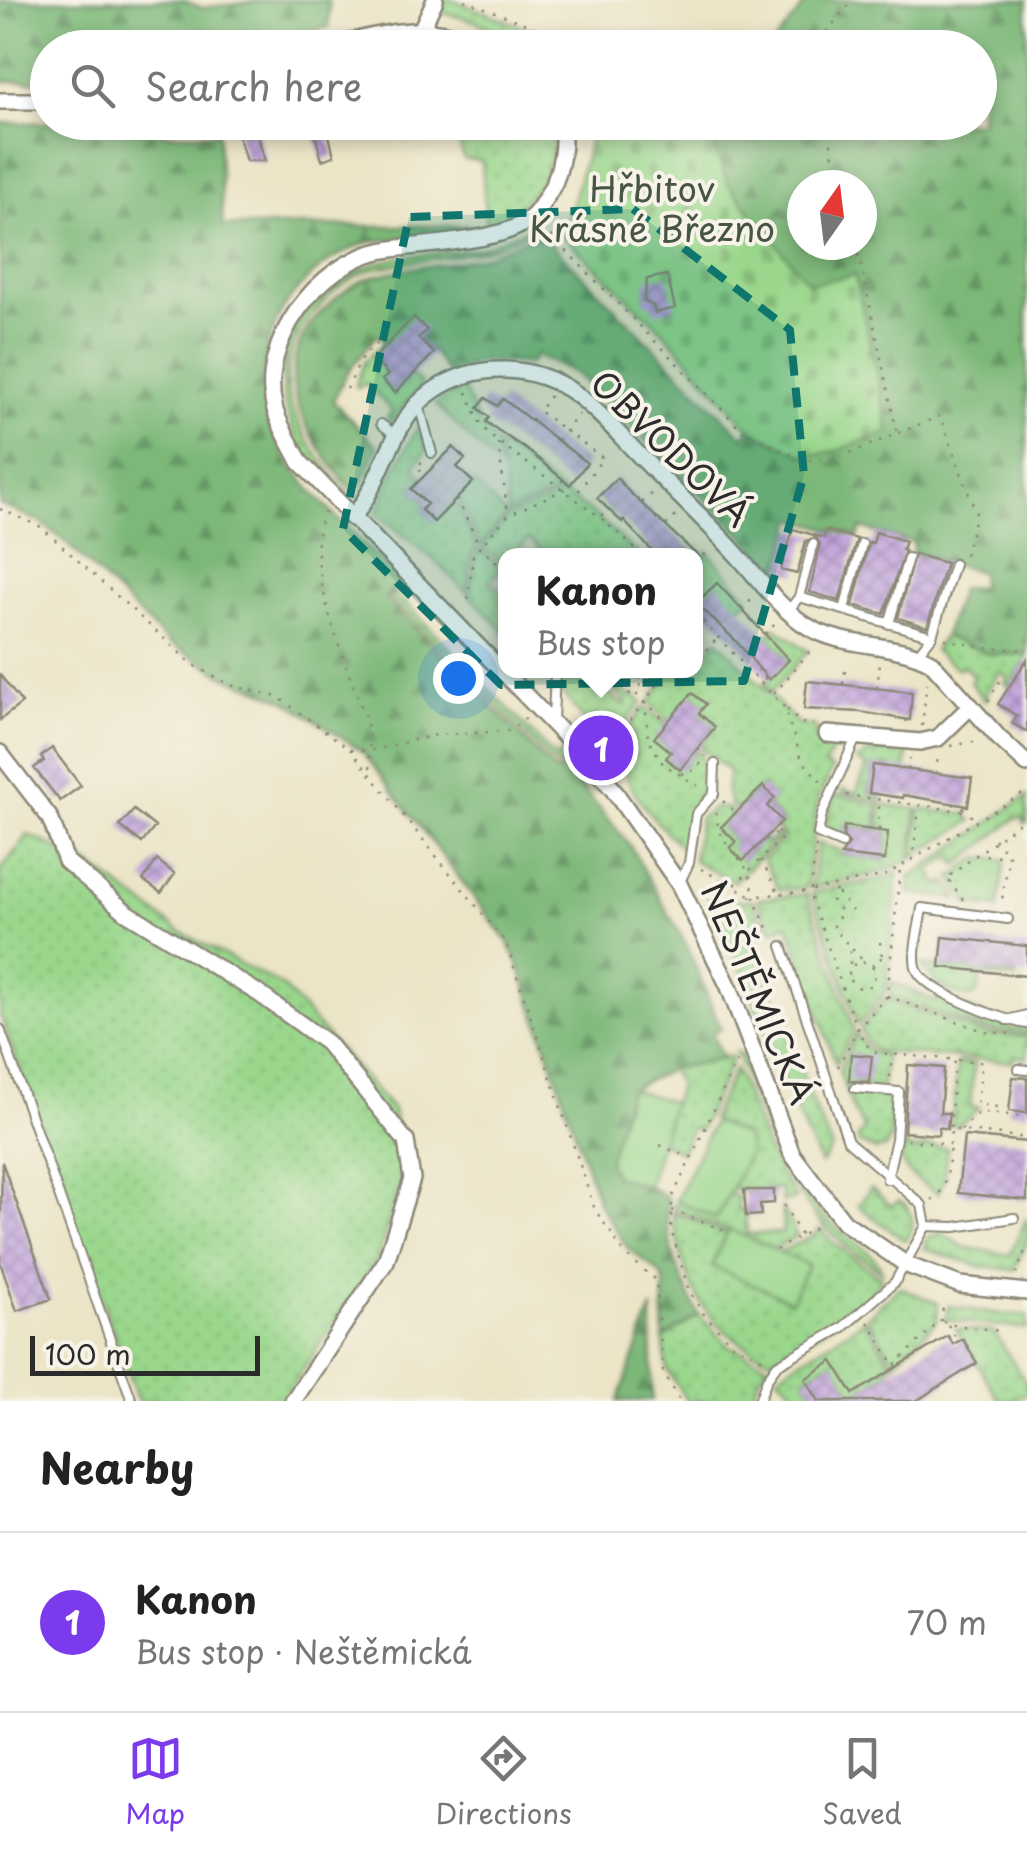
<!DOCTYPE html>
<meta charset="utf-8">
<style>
body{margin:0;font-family:"Playpen Sans",sans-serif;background:#f6f6f6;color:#222}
.compass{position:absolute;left:787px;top:170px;width:90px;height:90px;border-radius:50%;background:#fff;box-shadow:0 5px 15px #0003;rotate:14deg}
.scale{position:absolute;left:30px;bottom:25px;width:230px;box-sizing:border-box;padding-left:10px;border:5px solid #2b2b2b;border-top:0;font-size:28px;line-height:35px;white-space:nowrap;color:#2b2b2b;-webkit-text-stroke:8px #f7f3e8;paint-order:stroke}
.you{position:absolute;left:458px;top:678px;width:35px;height:35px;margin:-25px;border:8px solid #fff;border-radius:50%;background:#1a73e8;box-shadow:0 0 0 15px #1a73e833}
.badge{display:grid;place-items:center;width:65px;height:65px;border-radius:50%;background:#7c3aed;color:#fff;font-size:32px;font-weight:700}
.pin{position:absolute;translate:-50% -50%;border:5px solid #fff;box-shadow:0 2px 10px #0006}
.popup{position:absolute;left:498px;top:548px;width:205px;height:130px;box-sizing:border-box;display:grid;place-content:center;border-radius:20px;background:#fff;filter:drop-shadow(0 2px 8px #0005);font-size:32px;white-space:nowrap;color:#767676}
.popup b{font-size:38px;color:#222}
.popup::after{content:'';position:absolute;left:50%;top:100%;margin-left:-20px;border:20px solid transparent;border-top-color:#fff}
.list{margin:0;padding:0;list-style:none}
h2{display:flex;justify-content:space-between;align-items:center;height:130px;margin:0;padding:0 40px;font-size:42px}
h2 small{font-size:32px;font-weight:400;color:#767676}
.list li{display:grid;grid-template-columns:65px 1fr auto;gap:30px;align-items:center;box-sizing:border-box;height:180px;padding:0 40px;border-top:2px solid #e0e0e0}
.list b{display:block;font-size:38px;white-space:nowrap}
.list p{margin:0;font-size:32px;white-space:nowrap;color:#767676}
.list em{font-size:32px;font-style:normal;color:#767676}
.icon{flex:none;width:55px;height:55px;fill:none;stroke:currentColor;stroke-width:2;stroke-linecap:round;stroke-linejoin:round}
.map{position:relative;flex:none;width:1027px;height:1401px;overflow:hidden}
.search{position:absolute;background:#fff;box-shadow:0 5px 15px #0003;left:30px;right:30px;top:30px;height:110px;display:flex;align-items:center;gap:25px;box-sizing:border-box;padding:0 35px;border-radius:55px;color:#767676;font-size:38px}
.sheet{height:310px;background:#fff}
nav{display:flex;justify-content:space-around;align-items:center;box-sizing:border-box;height:140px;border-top:2px solid #e0e0e0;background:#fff;font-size:28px;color:#767676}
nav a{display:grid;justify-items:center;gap:5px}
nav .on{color:#7c3aed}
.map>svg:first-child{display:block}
.green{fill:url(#green-dots);stroke:#62815c;stroke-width:2.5}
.forest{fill:url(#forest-firs);stroke:#537252;stroke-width:2.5;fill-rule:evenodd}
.cemetery{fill:url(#cemetery-stones);stroke:#62815c;stroke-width:2.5}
.pitch{fill:#9ad78c;stroke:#62815c;stroke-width:2.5}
.building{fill:url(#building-cross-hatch)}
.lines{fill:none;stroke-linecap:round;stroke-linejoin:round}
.lane-casing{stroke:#8b8878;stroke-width:12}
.street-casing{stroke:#8b8878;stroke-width:20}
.path{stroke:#8b8878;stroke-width:2.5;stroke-dasharray:2.5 8;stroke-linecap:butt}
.lane{stroke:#fff;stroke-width:8}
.street{stroke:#fff;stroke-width:15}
.marked{fill:#0f766e;fill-opacity:0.2;stroke:#0f766e;stroke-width:8;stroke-dasharray:20 12;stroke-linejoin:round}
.labels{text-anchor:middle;stroke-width:8;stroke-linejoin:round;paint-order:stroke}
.park-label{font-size:35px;fill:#475643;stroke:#f7f3e8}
.street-label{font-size:35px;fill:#2b2b2b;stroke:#f7f3e8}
</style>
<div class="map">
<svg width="1027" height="1401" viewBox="0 0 1027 1401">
<defs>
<pattern id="green-dots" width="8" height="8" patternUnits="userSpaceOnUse" patternTransform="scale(2.5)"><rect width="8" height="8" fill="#9ad78c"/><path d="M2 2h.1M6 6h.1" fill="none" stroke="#85b979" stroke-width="1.8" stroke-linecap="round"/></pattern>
<pattern id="forest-firs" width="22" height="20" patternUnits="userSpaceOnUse" patternTransform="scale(2.5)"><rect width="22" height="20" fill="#7bb878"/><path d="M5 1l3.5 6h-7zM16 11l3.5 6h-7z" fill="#659663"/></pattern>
<pattern id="cemetery-stones" width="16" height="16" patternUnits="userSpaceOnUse" patternTransform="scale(2.5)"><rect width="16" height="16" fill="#9ad78c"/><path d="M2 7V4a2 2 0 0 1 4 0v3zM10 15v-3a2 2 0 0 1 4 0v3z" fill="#85b979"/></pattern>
<pattern id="building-cross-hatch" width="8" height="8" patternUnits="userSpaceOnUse" patternTransform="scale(2.5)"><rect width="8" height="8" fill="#c0a2dc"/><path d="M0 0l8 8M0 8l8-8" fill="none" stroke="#9c84b3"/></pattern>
</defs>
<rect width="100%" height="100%" fill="#f7f3e8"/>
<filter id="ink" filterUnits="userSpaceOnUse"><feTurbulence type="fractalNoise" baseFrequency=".01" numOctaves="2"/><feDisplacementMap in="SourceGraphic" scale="20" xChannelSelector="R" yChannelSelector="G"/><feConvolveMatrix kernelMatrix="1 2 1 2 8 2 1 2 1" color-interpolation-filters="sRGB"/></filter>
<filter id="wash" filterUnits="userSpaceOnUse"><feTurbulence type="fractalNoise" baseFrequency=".0048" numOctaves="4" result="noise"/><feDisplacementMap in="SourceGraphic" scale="40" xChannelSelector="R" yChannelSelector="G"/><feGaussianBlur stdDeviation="2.25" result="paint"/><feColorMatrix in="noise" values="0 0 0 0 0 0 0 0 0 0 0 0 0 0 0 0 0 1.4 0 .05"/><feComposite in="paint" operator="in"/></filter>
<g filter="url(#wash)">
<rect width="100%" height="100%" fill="#ebe4c6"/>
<path class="green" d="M441,0H454L547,36L565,47H529L475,21L435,11Z
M453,123H551C555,134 553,144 551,155C542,194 519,208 486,226L482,161L464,159Z
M536,228C517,237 499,247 479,251C445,259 408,260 374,269C348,276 330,294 313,313C256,381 304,441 349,495C325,489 306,455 295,434C259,357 302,285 380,262C412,253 446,254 479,248C498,244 517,229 536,228Z
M381,344L384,347L373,359L388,375L383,381L394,393L412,375L422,384L391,422L387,417L392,411L366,383L358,388L356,385L364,362Z
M463,387L480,426L495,442L500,468L435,404Z
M419,425L427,450L414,467L423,477L412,489L427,504L422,510L433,522L455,500L477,548L471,555L467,593L433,559L377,513L391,477Z
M499,444L560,490L508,513Z
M473,482L506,515L480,545L458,497Z
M563,493L597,517L639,555H537L541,550L529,539L513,555L506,556L504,565L482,547L509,516Z
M480,550L501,569L490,581L506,596L501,602L506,608V633L470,596L475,556Z
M708,552L749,599L736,611L717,584L696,603V565Z
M394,591L557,759L567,750L595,793L572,767L555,765L389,596Z
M775,627L808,651L772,692L764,684L788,659L767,636Z
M944,636L989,654H1027V659L1010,686L1005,683L1008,677L1000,672L985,694L988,696L985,701L970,682L974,677L963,665L958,669L934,651Z
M718,640L799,725L816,727L815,740L834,747L825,765L832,769L817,804L807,888L779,890L763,859L785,837L776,828L782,821L767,806L774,798L762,786L737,811C726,802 724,787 730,772L699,746L715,727L699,713L669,721L649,702L671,671L696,670V651L706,653Z
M559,671H589L584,677L597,689L613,671H624L605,689L622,705L626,702L612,688L616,683L630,697L633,694L642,702L627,721L629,753L620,765L558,687Z
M644,707L666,724L671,752L667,759L680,769L696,750C718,778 702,783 692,811C687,824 686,838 685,852C663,828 631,800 624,766L633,753L630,726Z
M880,751H908L905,775L889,767L873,766L869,793L881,795L882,801L842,793L843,789L856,793L867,766L857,761L869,753Z
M835,795L878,804L877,830L844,826L843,836L825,825Z
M1027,796V823H1024V818H1016L958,865L950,856L930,871L939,885L946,882L959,899L909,893L910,878Z
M881,804L917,809L911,859L886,871L812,888L818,843L841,851V855L885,860L888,832L880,831Z
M714,808H727L733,815L721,827L736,843L742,860L764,839L768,843L777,834L780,837L734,882L693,860L700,818Z
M920,809L966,814L972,821L914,857Z
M28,835L83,859L179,931L282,986L393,1110L403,1173L378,1258L282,1401H138L0,1015V871Z
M986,858L1005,861L998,908L969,904L951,878L977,859Z
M898,872L886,991L858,1025L812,893L889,877Z
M807,894L854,1030L836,1064L788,924L772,930L757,899Z
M752,899L767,931L753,938L815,1109L832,1147L821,1164C778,1080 753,988 713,903Z
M922,965L1016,975V979L981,975L978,992L973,997C952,997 932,983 922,965Z
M891,982L937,1002L939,995L1011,1028L1027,1029V1034L986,1030L890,997Z
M885,999L986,1034L1027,1037V1058L1013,1057V1062L878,1051L870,1046L860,1030Z
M856,1034L868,1050L885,1056L882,1088L853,1085L852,1093L892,1098L891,1139L885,1148L874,1150L859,1143L858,1137L864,1129L852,1108L839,1071Z
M736,1052L744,1057C767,1115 785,1179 832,1224C847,1238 877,1253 882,1272C868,1262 852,1252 839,1240C783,1191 762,1119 736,1052Z
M731,1056L732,1060L700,1130L692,1128L681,1152L661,1142L678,1085L671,1069Z
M958,1062L974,1063L970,1106L979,1108L958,1126L952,1125Z
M735,1068L771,1158L796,1199L782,1202L781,1189L738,1191L732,1187L750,1151L746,1136L711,1120Z
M902,1144H907V1149L923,1150L924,1146L947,1148L944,1180L938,1194C918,1180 895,1171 902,1144Z
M871,1188L891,1206L899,1201C915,1208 914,1225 908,1239L904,1240L858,1206Z
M729,1193L738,1198V1210H745L747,1234L783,1233L782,1207L797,1236L772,1249L673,1208L674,1204L680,1201L716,1219Z
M673,1212L727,1234L712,1266L808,1265L779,1252L813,1236L820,1229L832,1242L882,1279L856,1309L774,1360C703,1331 683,1285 673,1212Z
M1027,1217V1241L1014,1270L983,1267L925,1249L928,1237L942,1233L964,1247L1010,1255Z
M899,1287L938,1303L937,1321L895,1363L867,1317Z
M948,1306L1007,1315H1027V1329L946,1320Z
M699,1315L728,1345L769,1365L758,1380L751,1401H687L667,1369L663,1339Z
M864,1319L892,1365L886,1369L888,1373L853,1394L832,1361L805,1378L814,1393L805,1400L778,1376C804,1353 838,1342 864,1319Z
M956,1329L994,1332L1027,1384V1393L1014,1401H1000Z"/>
<path class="forest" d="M0,0H183L202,8L266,0H329V27L247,47L48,48L47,81H0Z
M808,0H1027V654H989L944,636L960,589L981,587L980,572L912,552L914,543L861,528L858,537L794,519L779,571L575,373L536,355L530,364L482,361L447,373L434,353L418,338L426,330L387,344L377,335L346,374L333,401L378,447L363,482L352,490C306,437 261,370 325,308C338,296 351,284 369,278C405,265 446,267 483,256C502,251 521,240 539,232L743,437L750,429L805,456L889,431L855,276L809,285L727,183L707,123L980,122V48L771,47ZM802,185H862V245H802Z
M162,122L163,134L218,133L223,226H486C458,230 430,234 402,238C390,240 376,240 364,244C272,277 233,381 290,463C320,506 364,543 401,580L385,597L554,770H567L629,844L687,946L721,1029L712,1034L723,1058L672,1069L630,1089L608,1162L614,1176L648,1186L668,1198C663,1238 680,1280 699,1315L663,1339L664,1280L658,1271L628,1249L599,1204L520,968L508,942L362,751L285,700L227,677L167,642L68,544L39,521L0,505V123Z
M652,1308V1400L618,1401Z"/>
<path class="cemetery" d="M644,123H707L727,183L809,284L855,275L889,431L837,451L805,456L750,429L665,333L563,236L591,135Z"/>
<path class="pitch" d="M630,1089L673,1102L648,1186L614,1176L608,1162Z
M714,1121L746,1136L750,1151L716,1219L676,1200Z
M729,1229L808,1265L791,1301L712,1266Z"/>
<g id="blocks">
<path class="building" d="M234,122H246L248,128L255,126L265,161H246Z
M311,122H331L334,133L329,135L334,156L322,160Z
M667,275L675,308L655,313L653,306L644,301L647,279Z
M414,317L427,330L418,338L434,353L395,393L382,380L388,375L373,359Z
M486,398L497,406L503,399L587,463L570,485L531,453L486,422L489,417L478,408Z
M453,447L465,459L457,467L473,482L434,522L421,510L427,504L411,489Z
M617,478L628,491L698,556H657L623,520L622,522L609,510L597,498Z
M793,529L824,538L826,530L857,539L839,601L810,592L820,545L816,537L806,541L797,574L781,570Z
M876,532L905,541L902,550L905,551L884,614L853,605L869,542L873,543Z
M914,554L946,563L927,627L898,618Z
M717,583L789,660L769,680L736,641L696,603Z
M1027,659V732L1012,723L1017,716L998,704Z
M0,675L22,703L0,720Z
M807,681L912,692L910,720L860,712L804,709Z
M692,693L706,704L699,713L715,727L680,770L666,758L671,752L654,738Z
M52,748L81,786L60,801L34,768L44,761L41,757Z
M873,765L972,778L968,806L903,795V798L869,793Z
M763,786L775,798L767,806L782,821L743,861L730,848L736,842L721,827Z
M134,810L155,827L142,843L120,826Z
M844,826L888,832L885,860L841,855L849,844L843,836Z
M157,860L175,874L161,893L143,880Z
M943,937L1027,946V976L940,967Z
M851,1054L872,1056L869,1082L849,1081Z
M908,1065L944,1068L940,1113H949L947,1129L939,1127L938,1135L904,1132Z
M1013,1077L1027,1078V1113L1009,1111Z
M964,1136L1027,1142V1200L958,1193Z
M2,1162L51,1299L17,1311L0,1262Z
M744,1190H774V1203L760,1204L761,1215L746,1216Z
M948,1336L953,1344L963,1339L977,1363L916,1401H819L805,1379L833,1361L853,1394Z"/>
</g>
</g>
<g filter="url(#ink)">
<use href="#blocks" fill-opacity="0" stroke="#8b8878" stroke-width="2.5"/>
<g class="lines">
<g class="lane-casing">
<path id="lane" d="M419,405L432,453
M381,424L397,436
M799,597L813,544
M789,610L799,597L932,636L917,655
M844,610L862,544
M889,624L908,558
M932,636L954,564
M553,720L555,670
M842,844L818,834L822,814L856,738
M679,884L689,863L696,814L714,794L715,764
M1008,919L922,908C920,925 911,954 917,970C926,992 1004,1021 1027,1024
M1007,1020L1027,1015
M0,1029L132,1401
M1019,1069L1027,1070
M855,1088L899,1092L896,1139L887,1179
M926,1226L955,1227L1014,1218
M759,1401L767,1379L777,1365L842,1328L895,1282L926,1226L922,1205L848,1141L782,946"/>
</g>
<g class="street-casing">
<path id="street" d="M422,28L435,0
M327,48C387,32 430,19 489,48
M0,101H48
M561,122C566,142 561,171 551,189C546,197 541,208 534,215C508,244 418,243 380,251C318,264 259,342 274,406C278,425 292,445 300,462L587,759L612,788L679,884L729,987L792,1154L844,1222L907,1265L960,1285L1027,1292
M352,518C384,481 390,420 433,391C476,361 534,364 576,394C602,413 624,441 647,463C677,494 709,523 738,556C759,579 780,609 807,626C844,649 893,641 931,662L999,738L1027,764
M827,734L920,742L938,738L971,706
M0,753L50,818L66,861L126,912L258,993L327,1043L406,1141L412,1179L386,1261L293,1401"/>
</g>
<path class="path" d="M464,0L549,33L570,48
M813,48L853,0
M828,122L837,185
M544,228L744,432L805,461L843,456L940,416L976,513L964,559
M853,245L860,259L897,433
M414,373L421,379
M347,389L362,358L380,340L386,346
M467,392L481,425L492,437L600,517L643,556
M550,396L539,411L603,458L574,497
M531,420L538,412
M558,440L579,414
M498,443L508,514
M422,462L417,467L425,475
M457,499L480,547L502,567
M642,503L652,493
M0,509L41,527L192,664L230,685L278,697L350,749L506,943L595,1210L626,1255L656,1280L663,1372L680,1401
M325,512C299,558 349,671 366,720C371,737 368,756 371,774
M601,516L608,509
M666,525L676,516
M696,563L709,549
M468,599L473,555L508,515L563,490L566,485L558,476
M696,606L707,614
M741,609L755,597
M696,614L781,704
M765,634L778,621
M945,639L985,648L1027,650
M696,649L705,651L717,639
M758,669L766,680L763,682
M627,670L617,682L631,695L634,692L667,722
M632,670L644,682L635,691
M644,670L658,683
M843,684L846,665
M877,688L880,663
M774,694L813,647
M988,701L999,682L1008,688
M645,702L648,739L663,764L703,789
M783,705L802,760L822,783
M787,709L800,723L813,724
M895,718L907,721V725
M922,726L927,683
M951,746L978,741
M698,748L706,756
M351,749L368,751L436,735L510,731L526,718
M619,768L631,753L628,725L631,719L669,670
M908,770L910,758
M936,773L938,755
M681,774L694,770L703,761
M846,795L969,812
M723,801L735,813
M953,804L962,807L976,821
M716,812C719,849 738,849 750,876C753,885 752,892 755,900C758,911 765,921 769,930
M879,830V804
M766,838L768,840L776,833
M994,839L1009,856L1001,906
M816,846L810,895L857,1030L869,1048L878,1053L982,1062L977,1104L997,1107L996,1114
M975,855L1007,856
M761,860L778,892
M912,861L919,809
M701,869L752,896
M735,885L783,837L777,832
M836,890L832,900L842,913L833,925L834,929L864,962
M838,893L852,911
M963,900L947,878L1022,820
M708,901L809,891L886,875L1027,791
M880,942L882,956
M850,951V968
M849 975a13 13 0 1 1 26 0a13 13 0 1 1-26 0Z
M872,966L881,958H890
M887,996L986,1032L1016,1034
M737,1061L672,1198L671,1230L689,1291L703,1313L732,1344L766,1360
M838,1067L857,1030L887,996L900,869
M890,1077L892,1055
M950,1127L955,1060
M961,1130L979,1112L1027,1117
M907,1140L950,1144L951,1129L1027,1138
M660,1145L689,1158
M932,1200C950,1189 948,1163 950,1144
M784,1205L801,1236
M672,1210L728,1232
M776,1250L821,1224
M1016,1274L1027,1246
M943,1321L947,1324L1001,1331
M868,1322L896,1368
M948,1325L958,1342
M895,1365L941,1320L944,1301"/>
<use href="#lane" class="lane"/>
<use href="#street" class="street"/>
</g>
</g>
<path class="marked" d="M633,209L790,330L804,475L744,681L501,685L343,529L409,217Z"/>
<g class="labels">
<g class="park-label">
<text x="652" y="202">Hřbitov<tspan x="652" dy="40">Krásné Březno</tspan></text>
</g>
<g class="street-label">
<text transform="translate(670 449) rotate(44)" y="12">OBVODOVÁ</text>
<text transform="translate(757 993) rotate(67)" y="12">NEŠTĚMICKÁ</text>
</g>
</g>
</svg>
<svg class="compass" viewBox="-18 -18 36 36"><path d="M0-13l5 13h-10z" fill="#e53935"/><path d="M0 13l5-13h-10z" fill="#767676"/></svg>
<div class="scale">100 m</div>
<div class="you"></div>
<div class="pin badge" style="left:601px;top:748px">1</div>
<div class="popup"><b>Kanon</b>Bus stop</div>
<div class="search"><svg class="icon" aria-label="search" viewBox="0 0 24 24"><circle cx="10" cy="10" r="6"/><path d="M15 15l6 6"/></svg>Search here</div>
</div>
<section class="sheet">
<h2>Nearby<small></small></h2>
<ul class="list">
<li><span class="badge">1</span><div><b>Kanon</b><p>Bus stop · Neštěmická</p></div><em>70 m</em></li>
</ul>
</section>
<nav>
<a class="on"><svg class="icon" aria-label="map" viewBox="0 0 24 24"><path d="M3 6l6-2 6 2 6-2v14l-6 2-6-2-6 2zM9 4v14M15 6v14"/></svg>Map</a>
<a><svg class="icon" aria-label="directions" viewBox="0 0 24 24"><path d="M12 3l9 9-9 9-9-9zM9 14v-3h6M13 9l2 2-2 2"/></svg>Directions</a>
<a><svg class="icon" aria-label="saved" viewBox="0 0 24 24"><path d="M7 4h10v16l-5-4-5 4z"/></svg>Saved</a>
</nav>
